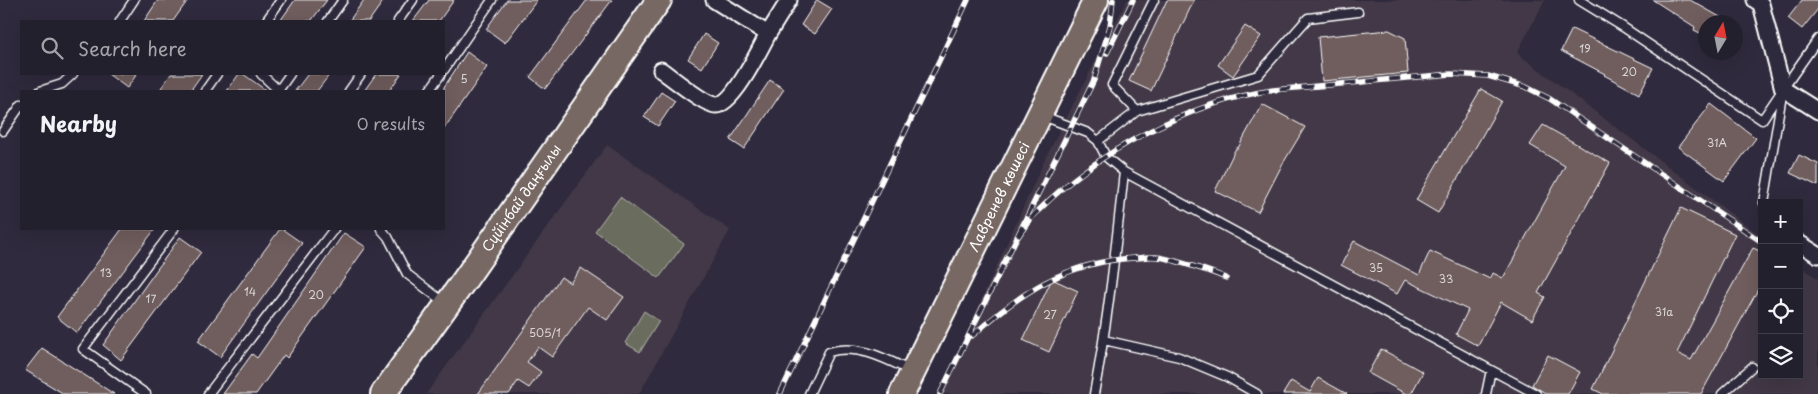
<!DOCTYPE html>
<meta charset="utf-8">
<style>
body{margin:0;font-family:"Playpen Sans",sans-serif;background:#2b2836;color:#f1f3f6}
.controls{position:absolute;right:15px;bottom:15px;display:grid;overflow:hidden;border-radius:0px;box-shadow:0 5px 20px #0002}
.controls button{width:45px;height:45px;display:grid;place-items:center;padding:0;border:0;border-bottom:1px solid #403e4a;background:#23202e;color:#f1f3f6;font:25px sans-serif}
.compass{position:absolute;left:1698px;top:15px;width:45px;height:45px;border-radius:50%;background:#23202e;box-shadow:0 5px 20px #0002;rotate:10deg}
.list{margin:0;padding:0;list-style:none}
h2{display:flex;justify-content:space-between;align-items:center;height:65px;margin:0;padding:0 20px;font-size:21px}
h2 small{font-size:16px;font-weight:400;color:#a3a3aa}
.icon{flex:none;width:28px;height:28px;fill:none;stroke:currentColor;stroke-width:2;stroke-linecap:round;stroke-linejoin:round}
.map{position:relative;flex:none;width:1818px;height:394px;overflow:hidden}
.search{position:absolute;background:#23202e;box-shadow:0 5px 20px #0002;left:20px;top:20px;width:425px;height:55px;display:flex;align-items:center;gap:12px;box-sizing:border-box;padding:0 18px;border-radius:0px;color:#a3a3aa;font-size:19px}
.panel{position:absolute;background:#23202e;box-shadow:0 5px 20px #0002;left:20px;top:90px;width:425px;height:140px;border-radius:0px}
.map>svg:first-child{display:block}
.built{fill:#423947}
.green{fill:#6a6c5d;stroke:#b4b6ae}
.building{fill:#705d5d;stroke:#fff}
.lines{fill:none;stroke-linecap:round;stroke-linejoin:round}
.service-casing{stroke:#fff;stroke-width:11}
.minor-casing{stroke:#fff;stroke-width:19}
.primary-casing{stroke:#fff;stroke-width:28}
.service{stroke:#2f2a3d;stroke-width:8}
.minor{stroke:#2f2a3d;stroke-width:15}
.primary{stroke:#776864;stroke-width:24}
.rail-casing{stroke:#fff;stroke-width:5.5}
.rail{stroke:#2f2a3d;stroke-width:4;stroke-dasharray:11;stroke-linecap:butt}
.labels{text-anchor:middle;stroke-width:4.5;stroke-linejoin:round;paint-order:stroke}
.number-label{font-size:11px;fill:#dbd6d6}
.street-label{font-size:14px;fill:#fff;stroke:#2f2a3d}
</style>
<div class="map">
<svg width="1818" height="394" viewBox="0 0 1818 394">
<rect width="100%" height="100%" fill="#2f2a3d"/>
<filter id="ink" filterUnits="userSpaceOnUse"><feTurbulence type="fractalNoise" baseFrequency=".02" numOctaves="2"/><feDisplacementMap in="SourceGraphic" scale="10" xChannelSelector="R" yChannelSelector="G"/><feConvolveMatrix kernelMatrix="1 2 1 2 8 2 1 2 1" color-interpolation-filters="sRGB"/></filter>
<g filter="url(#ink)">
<path class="built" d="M1127,0H1545L1517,53L1762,237V375H1799V265L1818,279V394H939L1045,159Z
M607,145L730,230L639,394H426Z"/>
<path class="green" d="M620,197L684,244L659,278L595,231Z
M644,311L659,321L640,352L625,343Z"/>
<path class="building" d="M158,0H188L173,21H144Z
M295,0H327L311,21H280Z
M364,0H384L369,21H349Z
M429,0H454L439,21H413Z
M507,0H537L505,43L486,29Z
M587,0H612L545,89L530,77Z
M817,0L832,9L815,34L801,25Z
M1167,0H1194L1151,91L1129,81Z
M1653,0H1690L1729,22H1706V36L1694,30L1695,27Z
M1802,0H1818V9L1802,29L1788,18Z
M1245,26L1261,36L1233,76L1218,65Z
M1572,29L1653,68L1639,94L1604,75L1605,74L1561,51Z
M1389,30L1405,38L1408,73L1322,81L1318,37Z
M704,34L718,43L702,68L688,59Z
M467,52L487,67L444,129V87Z
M108,74H137L127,88Z
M171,74H202L190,91H159Z
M239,74H243L267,91H227Z
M308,74H330L317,91H295Z
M376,74H401L389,91H364Z
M770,80L784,89L744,149L730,140Z
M1481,89L1502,101L1438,213L1416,200Z
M661,92L675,101L658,126L644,117Z
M1262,104L1305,127L1282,165L1258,212L1215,191L1236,148H1238Z
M1711,104L1756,138L1724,181L1678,147Z
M1543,125L1610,163L1538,293L1545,297L1532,320L1501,302L1478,346L1456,334L1468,310L1405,280L1397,294L1341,265L1354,241L1419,275L1430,251L1490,279L1493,273L1503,278L1565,166L1530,145Z
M1799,155L1818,164V186L1790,173Z
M1681,208L1735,234L1677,353L1691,360L1753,248L1762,252V282L1701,394H1603L1593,389Z
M122,229H155L77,333L57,317Z
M280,229H282L302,243L220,357L198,341Z
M344,233L366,247L287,358L284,355L256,394H223L252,354L257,358Z
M180,237L201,252L121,360L103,345Z
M581,268L624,297L607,320L588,307L552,357L538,347L527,362L541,372L529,388L518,381L509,394H478L561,277L570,283Z
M1052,279L1078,291L1049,352L1023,340Z
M42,348L114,394H64L25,370Z
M1381,349L1423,372L1411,394H1406L1368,373Z
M1548,355L1580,372L1568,394H1547L1532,385Z
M1318,378L1347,394H1283L1291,381L1310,392Z"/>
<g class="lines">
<g class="service-casing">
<path id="service" d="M1579,0L1623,27L1762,120L1783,89
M120,21L134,0
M266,21L281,0
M328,21L343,0
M398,21L413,0
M444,70L492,0
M261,74L278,90
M40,91L62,84L73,74
M205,91L217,74
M278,91L290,74
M349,91L361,74
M429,91L441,74
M1137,111L1112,85L1154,0
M1043,116L1088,133L1098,141L1106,157L1124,172L1491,370L1486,394
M3,131L21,105
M1098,141L1137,111L1258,75L1308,18L1358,12
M1764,203L1783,89L1818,39
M381,229L388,237L407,274L445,303
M1104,340L1179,357L1227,377L1257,394
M1491,370L1536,394
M146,394L83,349L174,229
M208,394L334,229
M809,394L829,352C857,343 886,359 911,371
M1094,394C1108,320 1116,246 1124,172
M1722,394L1752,367"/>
</g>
<g class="minor-casing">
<path id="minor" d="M714,0L768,34L789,0
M1755,0L1761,4L1783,89L1818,111
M661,70C671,77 705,105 716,105C733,105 760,49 768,34
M1799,243L1818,255"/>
</g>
<g class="primary-casing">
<g id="primary">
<path id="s1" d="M383,394L466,278L659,0"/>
<path id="s2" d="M902,394L1096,0"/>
</g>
</g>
<use href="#service" class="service"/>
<use href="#minor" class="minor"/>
<use href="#primary" class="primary"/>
<g class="rail-casing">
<path id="rail" d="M1107,53L1133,0
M1018,237C1024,228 1031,217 1039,210C1098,151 1190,102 1273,90L1451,74L1488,76L1526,87L1550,99L1762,242
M972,336C1021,292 1066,262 1134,258C1141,258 1149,256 1157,257C1163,257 1170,260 1175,261C1193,266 1210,271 1226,278
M780,394L968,0
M940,394L1094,80L1110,26L1113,0"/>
</g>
<use href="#rail" class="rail"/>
</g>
</g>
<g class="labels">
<g class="number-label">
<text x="1585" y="53">19</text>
<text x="1629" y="76">20</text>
<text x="464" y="83">5</text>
<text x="1717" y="147">31А</text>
<text x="1376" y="272">35</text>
<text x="106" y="277">13</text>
<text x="1446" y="283">33</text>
<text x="250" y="296">14</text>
<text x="316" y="299">20</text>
<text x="151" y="303">17</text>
<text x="1664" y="316">31а</text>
<text x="1050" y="319">27</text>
<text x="545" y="337">505/1</text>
</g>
<g class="street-label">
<text dy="5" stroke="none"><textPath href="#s2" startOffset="220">Лавренев көшесі</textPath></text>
<text dy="5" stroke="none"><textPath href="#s1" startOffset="240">Сүйінбай даңғылы</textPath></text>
</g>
</g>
</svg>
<div class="controls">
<button>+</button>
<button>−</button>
<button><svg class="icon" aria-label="locate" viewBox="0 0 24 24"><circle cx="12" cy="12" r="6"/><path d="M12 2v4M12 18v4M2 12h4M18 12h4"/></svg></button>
<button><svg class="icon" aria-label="layers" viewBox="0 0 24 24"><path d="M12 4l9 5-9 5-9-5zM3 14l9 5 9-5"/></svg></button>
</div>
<svg class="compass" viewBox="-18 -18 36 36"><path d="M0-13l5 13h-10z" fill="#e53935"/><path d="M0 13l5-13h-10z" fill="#a3a3aa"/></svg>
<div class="search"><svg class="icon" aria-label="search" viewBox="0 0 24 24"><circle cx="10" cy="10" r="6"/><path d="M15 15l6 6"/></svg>Search here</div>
<section class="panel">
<h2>Nearby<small>0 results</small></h2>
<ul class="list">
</ul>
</section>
</div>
